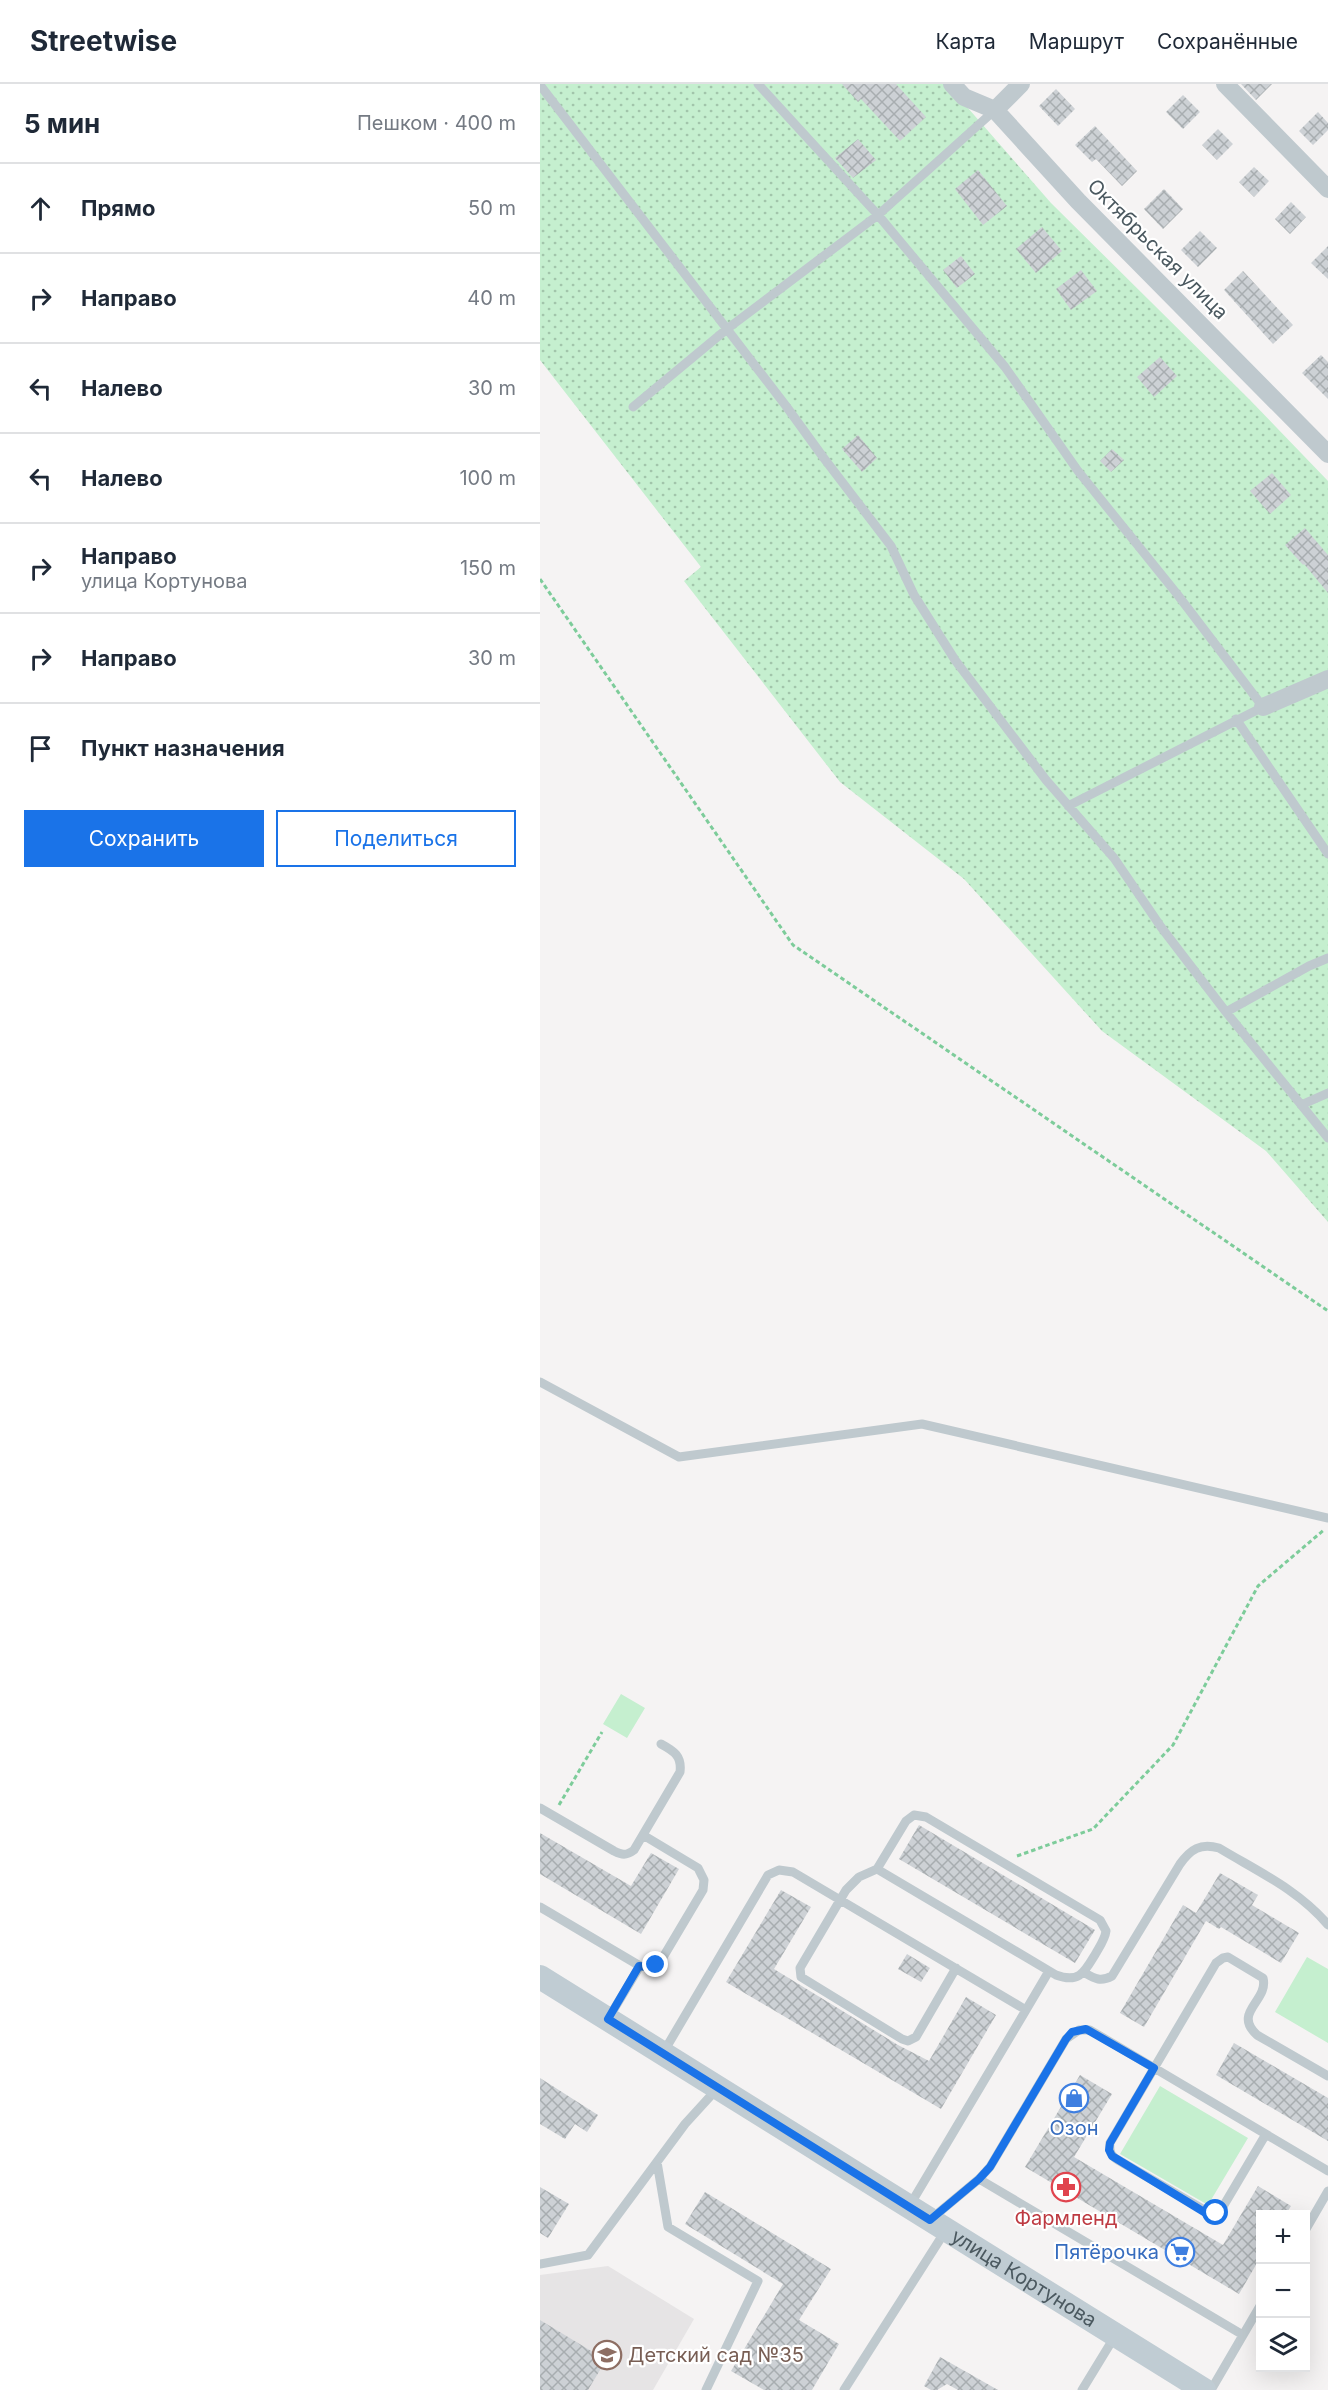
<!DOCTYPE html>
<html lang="ru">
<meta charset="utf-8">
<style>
body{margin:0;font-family:Inter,sans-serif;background:#f6f6f7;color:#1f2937}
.controls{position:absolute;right:18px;bottom:18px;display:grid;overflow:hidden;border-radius:0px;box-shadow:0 6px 24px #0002}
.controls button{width:54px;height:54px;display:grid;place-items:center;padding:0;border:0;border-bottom:2px solid #e0e1e3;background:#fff;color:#1f2937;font:30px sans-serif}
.stop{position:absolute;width:18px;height:18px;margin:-14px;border:4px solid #1a73e8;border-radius:50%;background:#fff}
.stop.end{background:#1a73e8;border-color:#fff;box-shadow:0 2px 6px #0008}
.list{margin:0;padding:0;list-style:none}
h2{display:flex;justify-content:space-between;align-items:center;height:78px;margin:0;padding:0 24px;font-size:26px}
h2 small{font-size:20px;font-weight:400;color:#747a83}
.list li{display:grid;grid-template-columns:39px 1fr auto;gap:18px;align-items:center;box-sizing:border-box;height:90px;padding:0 24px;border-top:2px solid #e0e1e3}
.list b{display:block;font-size:22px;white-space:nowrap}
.list p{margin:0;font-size:20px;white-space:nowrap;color:#747a83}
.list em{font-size:20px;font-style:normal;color:#747a83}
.actions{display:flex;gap:12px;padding:18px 24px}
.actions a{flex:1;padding:14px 0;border:2px solid #1a73e8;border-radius:0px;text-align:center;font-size:21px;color:#1a73e8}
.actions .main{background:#1a73e8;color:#fff}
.icon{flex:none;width:33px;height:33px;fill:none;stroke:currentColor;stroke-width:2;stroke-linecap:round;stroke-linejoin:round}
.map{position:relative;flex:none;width:788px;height:2306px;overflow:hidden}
header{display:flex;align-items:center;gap:36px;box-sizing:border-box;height:84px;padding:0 30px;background:#fff;border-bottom:2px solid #e0e1e3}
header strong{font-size:28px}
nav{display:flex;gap:33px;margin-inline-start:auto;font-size:21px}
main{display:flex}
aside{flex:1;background:#fff}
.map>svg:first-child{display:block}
.education{fill:#e6e4e5}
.grass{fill:url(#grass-dots)}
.park{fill:#c5efcf}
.building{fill:url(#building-cross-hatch)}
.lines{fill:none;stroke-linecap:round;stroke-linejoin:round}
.path{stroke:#7dcc9a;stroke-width:3;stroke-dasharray:4.5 3;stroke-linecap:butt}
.lane{stroke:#bfc9ce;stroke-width:9}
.street{stroke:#bfc9ce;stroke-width:18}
.secondary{stroke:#c0ccd3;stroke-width:24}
.route{stroke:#1a73e8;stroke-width:8}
.labels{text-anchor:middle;stroke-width:4.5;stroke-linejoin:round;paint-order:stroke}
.street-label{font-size:20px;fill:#4b5960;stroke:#fff}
.shop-label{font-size:20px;fill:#366cbe;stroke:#fff}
.health-label{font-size:20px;fill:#be3a42;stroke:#fff}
.education-label{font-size:20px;fill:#785e54;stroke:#fff;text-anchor:start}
</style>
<header>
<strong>Streetwise</strong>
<nav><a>Карта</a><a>Маршрут</a><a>Сохранённые</a></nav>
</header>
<main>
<aside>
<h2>5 мин<small>Пешком · 400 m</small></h2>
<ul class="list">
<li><svg class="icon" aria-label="ahead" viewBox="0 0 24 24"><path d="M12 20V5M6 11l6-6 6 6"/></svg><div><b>Прямо</b></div><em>50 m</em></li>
<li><svg class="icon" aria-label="right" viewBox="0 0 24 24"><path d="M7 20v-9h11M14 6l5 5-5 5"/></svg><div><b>Направо</b></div><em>40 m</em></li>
<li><svg class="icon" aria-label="left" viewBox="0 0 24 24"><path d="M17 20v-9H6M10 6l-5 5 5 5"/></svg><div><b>Налево</b></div><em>30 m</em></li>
<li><svg class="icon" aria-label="left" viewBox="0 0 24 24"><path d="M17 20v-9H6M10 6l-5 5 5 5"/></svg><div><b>Налево</b></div><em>100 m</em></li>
<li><svg class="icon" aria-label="right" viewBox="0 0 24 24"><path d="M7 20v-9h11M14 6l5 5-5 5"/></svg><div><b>Направо</b><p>улица Кортунова</p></div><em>150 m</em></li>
<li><svg class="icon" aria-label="right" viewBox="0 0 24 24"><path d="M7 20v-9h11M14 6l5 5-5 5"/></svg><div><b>Направо</b></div><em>30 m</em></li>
<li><svg class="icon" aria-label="arrive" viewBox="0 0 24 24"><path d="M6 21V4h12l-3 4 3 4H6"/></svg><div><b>Пункт назначения</b></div></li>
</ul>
<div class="actions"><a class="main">Сохранить</a><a>Поделиться</a></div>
</aside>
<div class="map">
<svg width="788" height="2306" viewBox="0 0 788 2306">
<defs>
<pattern id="grass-dots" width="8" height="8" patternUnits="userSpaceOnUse" patternTransform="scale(1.5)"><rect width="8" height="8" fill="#c5efcf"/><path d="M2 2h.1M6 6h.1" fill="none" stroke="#a2c5ab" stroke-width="1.8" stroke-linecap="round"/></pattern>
<pattern id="building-cross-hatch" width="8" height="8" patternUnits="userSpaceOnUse" patternTransform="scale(1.5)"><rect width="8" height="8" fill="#cdd1d5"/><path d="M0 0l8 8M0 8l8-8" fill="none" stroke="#a8adb0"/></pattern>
</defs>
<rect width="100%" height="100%" fill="#f5f3f3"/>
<path class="education" d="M68,2182L154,2235L113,2306H0V2191Z"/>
<path class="grass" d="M0,0H407L511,119L709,315L788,397V1138L726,1067L562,947L424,795L300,698L144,497L161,483L0,276Z"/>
<path class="park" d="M81,1610L105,1624L87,1654L63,1640Z
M767,1873L788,1885V1959L735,1928Z
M620,2002L708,2054L668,2121L580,2070Z"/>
<path class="building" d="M302,0H356L386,33L360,57L321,15L318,18Z
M701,0H732L716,16Z
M516,5L535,25L518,42L499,22Z
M643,11L660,28L643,45L626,28Z
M778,28L788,39V46L773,61L759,47Z
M555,42L597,87L582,102L556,75L552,78L535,61Z
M678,45L693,60L677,76L662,61Z
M318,55L336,76L313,94L295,74Z
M714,83L729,97L714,113L699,98Z
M438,86L467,122L443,141L415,105Z
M624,105L643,125L623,145L604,125Z
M751,118L766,133L750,150L735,135Z
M502,143L522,167L496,189L476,165Z
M660,147L677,164L658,183L641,166Z
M788,162V195L771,179Z
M421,172L435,190L417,204L403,186Z
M541,186L557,207L531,226L516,205Z
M703,187L753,241L733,260L684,206Z
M781,271L788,278V315L762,289Z
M620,273L637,292L614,313L597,293Z
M318,351L337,374L322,388L302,365Z
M572,365L584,376L571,388L560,377Z
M732,389L751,411L730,430L710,407Z
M765,444L788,471V509L764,480L763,481L745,461Z
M379,1741L555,1846L535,1879L359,1775Z
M0,1749L91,1802L111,1769L139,1785L101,1850L0,1790Z
M680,1789L718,1811L712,1821L759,1849L741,1879L681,1843L679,1845L666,1837L604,1943L580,1929L643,1821L656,1829Z
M241,1806L271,1823L234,1885L358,1961L389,1977L426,1913L456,1931L401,2025L186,1898Z
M367,1870L390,1884L381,1898L358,1885Z
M694,1959L788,2014V2057L676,1991Z
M540,1991L572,2010L534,2073L683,2161L718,2102L751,2122L746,2130H720V2174L699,2210L485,2083Z
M0,1994L58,2031L47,2048L35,2040L25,2055L0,2040Z
M0,2103L29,2120L8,2154L0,2149Z
M165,2108L291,2185L259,2236L299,2260L272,2306H224L191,2287L243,2200L145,2140Z
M0,2236L66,2276L48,2306H0Z
M400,2273L458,2306H418L407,2300L397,2306H391L384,2302Z"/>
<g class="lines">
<path class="path" d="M0,495L253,861L788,1227
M19,1721L62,1648
M477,1772L553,1745L633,1661L718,1502L785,1445"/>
<path class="lane" d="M218,0L338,131L465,283L538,387L637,510L723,623L528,722
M0,1L246,322L283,373L351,462L374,511L415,576L506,696L574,774L621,843L686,928L788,1054
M93,323L187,245L338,131L455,26
M696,635L788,770
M686,928L769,882L788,874
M761,1021L788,1009
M0,1298L139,1373L382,1340L788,1434
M0,1724L74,1767C82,1771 86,1772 94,1766L140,1688C142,1672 134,1667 121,1660
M374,1731L386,1733L560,1836L566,1847C565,1855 560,1862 556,1869C545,1887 540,1900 516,1891L337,1785L366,1737Z
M337,1785L319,1793L306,1806L260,1884L261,1893L362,1955L368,1957L376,1953L416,1884
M0,1823L100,1882L68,1935
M100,1882L109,1883L122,1875L163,1806L164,1796L158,1784L103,1751
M545,1889C555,1895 561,1898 572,1892L640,1780C651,1765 660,1759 679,1764C717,1787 759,1806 788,1841
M486,1926L509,1887
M123,1969L228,1791L239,1786L253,1788L486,1926L370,2121
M726,2050L681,2126L671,2130L578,2076C571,2072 569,2068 570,2059L676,1879L683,1874L688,1873L723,1894C729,1917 692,1928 717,1951L788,1992
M117,2078L128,2143L218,2197L166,2306
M439,2095L703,2251
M391,2135L439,2095L450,2083L526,1955L539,1946H550L788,2087
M766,2145L788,2107
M0,2180L48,2171L145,2040L176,2006
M304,2306L406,2146
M542,2306L575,2252
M671,2306L720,2222"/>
<path class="street" d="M412,0L424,13L455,26L538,117L788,370
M685,0L788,105
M455,26L481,0
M723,623L788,595"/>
<path class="secondary" id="s1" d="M0,1893L664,2306"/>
</g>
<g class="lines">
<path class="route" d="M116,1881L109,1883L99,1882L68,1935L390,2136L439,2095L450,2083L526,1955L532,1948L546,1945L614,1984L570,2059L569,2066L572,2072L664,2128L676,2129"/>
</g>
<defs>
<g id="shop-ring" transform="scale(1.5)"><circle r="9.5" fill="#fff" stroke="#3f7fe0" stroke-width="1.5"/><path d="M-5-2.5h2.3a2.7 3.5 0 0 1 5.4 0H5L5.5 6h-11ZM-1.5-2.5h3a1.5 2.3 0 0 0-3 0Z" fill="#3f7fe0"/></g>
<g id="pharmacy-ring" transform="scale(1.5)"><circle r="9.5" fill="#fff" stroke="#e0444e" stroke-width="1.5"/><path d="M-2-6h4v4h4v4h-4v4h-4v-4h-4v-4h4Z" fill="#e0444e"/></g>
<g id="supermarket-ring" transform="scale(1.5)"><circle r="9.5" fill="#fff" stroke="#3f7fe0" stroke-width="1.5"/><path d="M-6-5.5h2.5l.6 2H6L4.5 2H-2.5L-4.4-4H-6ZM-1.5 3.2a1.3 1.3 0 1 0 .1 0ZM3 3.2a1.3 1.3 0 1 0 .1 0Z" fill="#3f7fe0"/></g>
<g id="school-ring" transform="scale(1.5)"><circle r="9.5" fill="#fff" stroke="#8d6e63" stroke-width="1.5"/><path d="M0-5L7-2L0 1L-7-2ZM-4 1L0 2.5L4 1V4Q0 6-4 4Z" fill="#8d6e63"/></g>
</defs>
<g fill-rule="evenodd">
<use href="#shop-ring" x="534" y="2014"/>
<use href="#pharmacy-ring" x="526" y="2103"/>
<use href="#supermarket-ring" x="640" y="2168"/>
<use href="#school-ring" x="67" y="2271"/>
</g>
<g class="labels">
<g class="street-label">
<text transform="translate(618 165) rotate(45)" y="7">Октябрьская улица</text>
<text dy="7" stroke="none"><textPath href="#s1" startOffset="570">улица Кортунова</textPath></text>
</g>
<g class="shop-label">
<text x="534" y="2051">Озон</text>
<text x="619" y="2175" text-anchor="end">Пятёрочка</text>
</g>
<g class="health-label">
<text x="526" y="2141">Фармленд</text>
</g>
<g class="education-label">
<text x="88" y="2278">Детский сад №35</text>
</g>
</g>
</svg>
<div class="controls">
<button>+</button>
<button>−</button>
<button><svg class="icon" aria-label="layers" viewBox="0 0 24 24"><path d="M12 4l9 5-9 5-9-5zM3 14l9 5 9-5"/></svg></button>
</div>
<div class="stop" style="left:676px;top:2129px"></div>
<div class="stop end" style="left:116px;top:1881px"></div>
</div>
</main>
